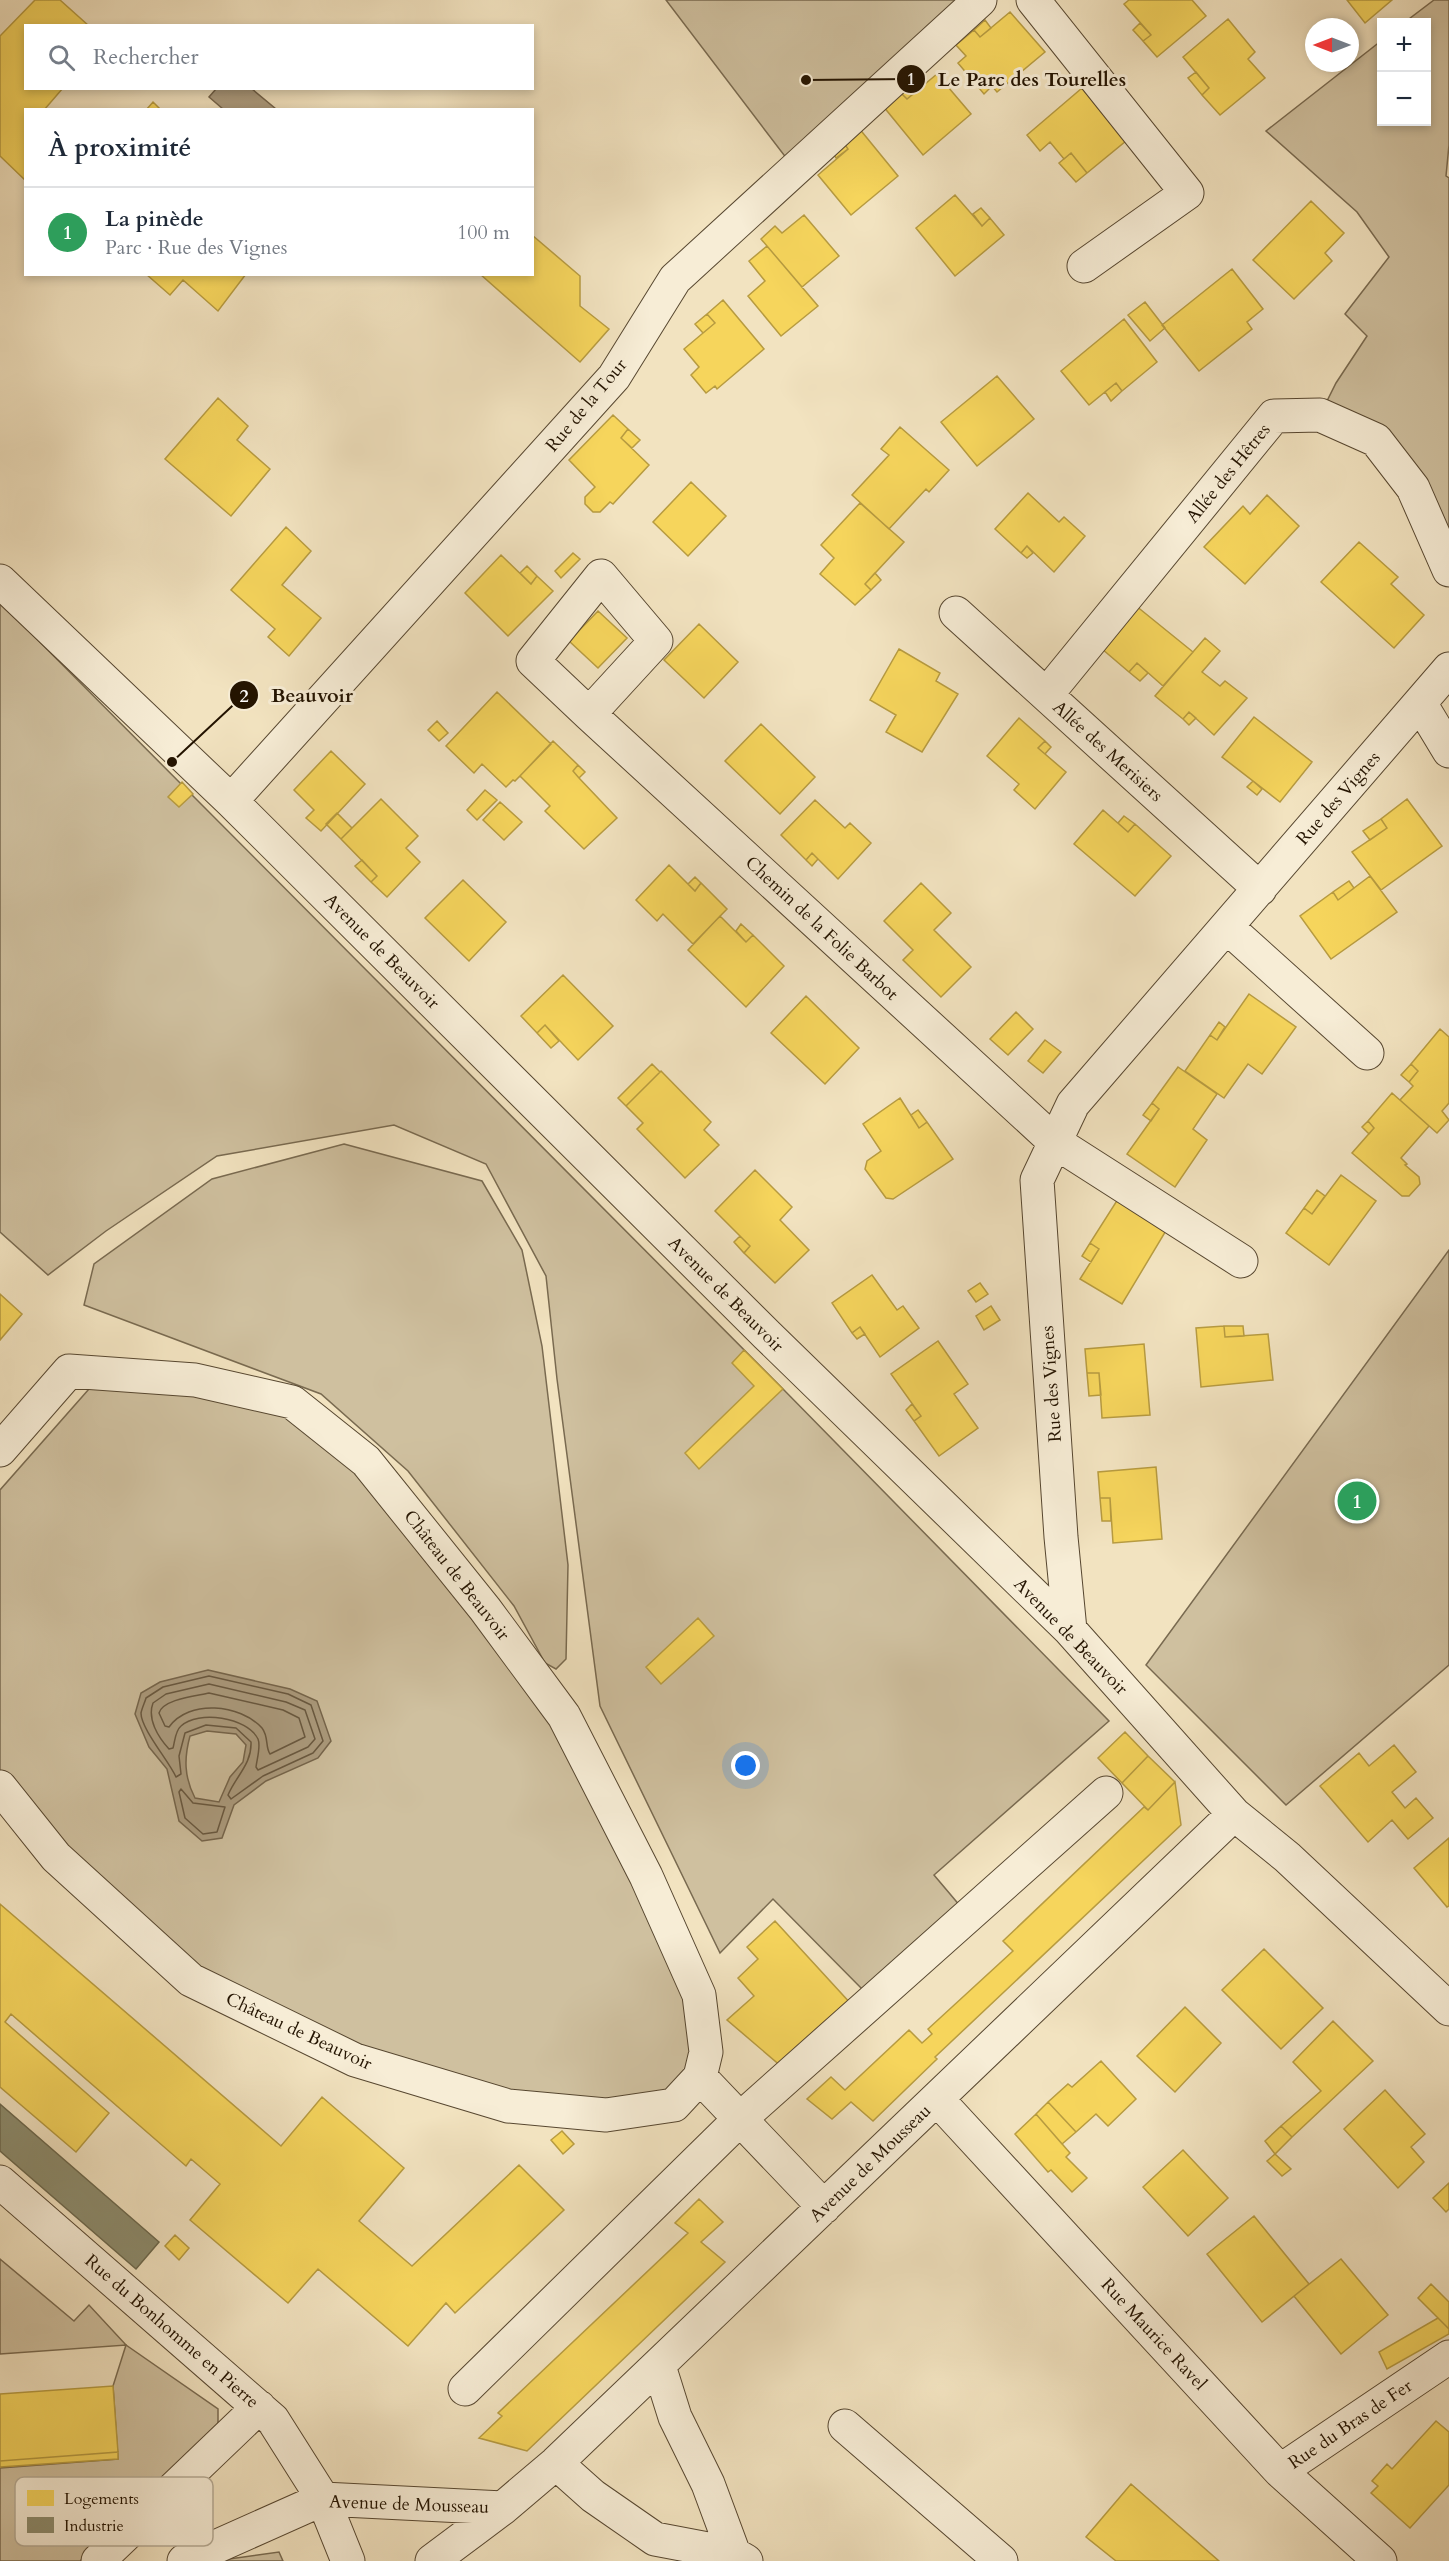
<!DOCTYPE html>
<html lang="fr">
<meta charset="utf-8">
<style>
body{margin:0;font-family:Cardo,serif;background:#f6f6f7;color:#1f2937}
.controls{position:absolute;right:18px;top:18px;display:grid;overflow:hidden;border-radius:0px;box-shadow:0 3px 9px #0003}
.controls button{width:54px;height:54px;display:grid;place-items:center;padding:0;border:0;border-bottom:2px solid #e0e1e3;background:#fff;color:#1f2937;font:30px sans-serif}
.compass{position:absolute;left:1305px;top:18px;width:54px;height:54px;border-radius:50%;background:#fff;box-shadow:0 3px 9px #0003;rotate:270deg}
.you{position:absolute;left:746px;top:1766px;width:21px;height:21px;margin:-15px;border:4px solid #fff;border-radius:50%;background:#1a73e8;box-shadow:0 0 0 9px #1a73e833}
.badge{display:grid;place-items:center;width:39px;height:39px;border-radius:50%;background:#2563eb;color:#fff;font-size:20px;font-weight:700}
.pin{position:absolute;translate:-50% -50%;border:3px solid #fff;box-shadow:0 2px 6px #0006}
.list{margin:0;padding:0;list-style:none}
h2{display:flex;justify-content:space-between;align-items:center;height:78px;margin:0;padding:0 24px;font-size:26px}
h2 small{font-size:20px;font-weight:400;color:#747a83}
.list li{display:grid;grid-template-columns:39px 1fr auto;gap:18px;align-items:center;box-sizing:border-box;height:90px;padding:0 24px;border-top:2px solid #e0e1e3}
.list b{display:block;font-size:22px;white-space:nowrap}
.list p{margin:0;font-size:20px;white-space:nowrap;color:#747a83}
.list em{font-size:20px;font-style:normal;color:#747a83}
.icon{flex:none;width:33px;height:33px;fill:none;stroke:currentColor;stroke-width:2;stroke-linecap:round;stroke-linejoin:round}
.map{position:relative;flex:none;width:1449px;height:2561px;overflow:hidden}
.search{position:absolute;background:#fff;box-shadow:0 3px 9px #0003;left:24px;top:24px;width:510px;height:66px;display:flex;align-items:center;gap:15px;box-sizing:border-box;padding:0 21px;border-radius:0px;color:#747a83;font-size:22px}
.panel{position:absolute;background:#fff;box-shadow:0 3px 9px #0003;left:24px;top:108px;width:510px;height:168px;border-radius:0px}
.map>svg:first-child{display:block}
.green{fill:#cfc09f;stroke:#796a50;stroke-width:1.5}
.water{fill:#ac9c7f;stroke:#75654c;stroke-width:1.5;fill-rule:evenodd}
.homes{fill:#f6d55c;stroke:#b79b40;stroke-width:1.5}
.industry{fill:#8c8c6e;stroke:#6c684d;stroke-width:1.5}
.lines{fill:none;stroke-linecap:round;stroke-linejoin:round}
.shore{stroke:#685840;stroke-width:1.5}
.minor-casing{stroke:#574730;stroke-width:35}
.minor{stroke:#f7edd6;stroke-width:33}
.labels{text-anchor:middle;stroke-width:6;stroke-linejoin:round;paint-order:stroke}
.street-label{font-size:18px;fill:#231300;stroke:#f7edd6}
.key{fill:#f7edd6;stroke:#b7ac96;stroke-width:1.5}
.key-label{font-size:16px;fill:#231300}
.leader{fill:none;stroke:#231300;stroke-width:2}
.callout-dot{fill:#231300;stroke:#f7edd6;stroke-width:2}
.mark-label{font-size:18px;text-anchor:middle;font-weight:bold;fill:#fff}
.callout-label{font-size:20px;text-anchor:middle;font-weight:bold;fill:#231300;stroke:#f7edd6;stroke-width:6;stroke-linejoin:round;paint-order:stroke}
</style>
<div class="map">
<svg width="1449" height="2561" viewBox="0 0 1449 2561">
<rect width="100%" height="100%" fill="#f2e3c0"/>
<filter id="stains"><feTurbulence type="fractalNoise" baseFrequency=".00333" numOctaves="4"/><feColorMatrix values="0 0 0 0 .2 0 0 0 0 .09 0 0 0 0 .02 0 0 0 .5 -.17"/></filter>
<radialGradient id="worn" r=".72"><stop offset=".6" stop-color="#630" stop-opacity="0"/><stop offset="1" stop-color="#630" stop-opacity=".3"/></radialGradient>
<path class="green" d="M666,0H982L787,159Z
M1434,0H1449V145L1446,176L1449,178V566L1413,488L1320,415L1336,383L1367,336L1345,314L1389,257L1357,212L1266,131L1381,41L1382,122H1426V22H1405Z
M0,602L783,1389L1109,1721L934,1875L961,1907L865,1992L773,1899L720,1953L600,1706L557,1379L546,1276L486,1164L394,1125L217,1156L106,1231L48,1275L0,1232Z
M344,1144L482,1181L522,1250L542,1346L568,1565L566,1659L556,1669L545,1663L514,1606L408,1471L321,1394L84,1305L94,1264L212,1179Z
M1449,1250V1665L1286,1805L1146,1665Z
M195,1380L292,1402L366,1461L564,1716L706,2052L674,2105L508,2106L191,1980L0,1787V1490L89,1389Z
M0,2259L74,2321L89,2305L126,2345L218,2409V2435L80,2561H0V2468L118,2459L113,2386L126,2345L0,2354Z
M279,2552L283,2561H215Z"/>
<path class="water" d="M216,89H252L276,109H223L209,97Z
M208,1670L290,1689L317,1701L331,1741L318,1758L266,1781L234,1805L222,1838L202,1841L179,1821L167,1769L149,1747L135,1714L141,1693L160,1682ZM207,1731L236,1734L246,1745L243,1762L230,1777L219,1802L195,1798C184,1777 184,1758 190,1736Z"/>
<path class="homes" d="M35,0H60L89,26H26V88H63L44,110H26V181L0,156V36Z
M1129,0H1192L1206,16L1157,57L1143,41L1151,35L1124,4Z
M1347,0H1392L1365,23Z
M1010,12L1045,52L997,92L992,86L984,94L958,63L966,56L956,45L974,30L980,37Z
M1228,19L1255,52L1248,59L1265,78L1220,115L1202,95L1209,88L1183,57Z
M985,20L991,28L980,37L974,30Z
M1140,23L1151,35L1143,41L1133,30Z
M1196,72L1209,88L1202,95L1188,78Z
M937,74L971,114L923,155L883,106L900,92L907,99Z
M912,82L918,90L907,99L900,92Z
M1082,88L1108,120L1132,136L1087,173L1071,153L1064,159L1050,142L1040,151L1027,135Z
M153,102L161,110H146Z
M858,127L898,176L851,215L818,175L848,149L842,140Z
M842,140L848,149L836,158L831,150Z
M1071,153L1087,173L1076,182L1059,163Z
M955,195L982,226L990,218L1004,235L955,276L916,228Z
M1311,201L1344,233L1325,253L1332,261L1294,299L1253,260Z
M981,208L990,218L982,226L973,214Z
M804,215L839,256L802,287L761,239L775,226L782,233Z
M532,235L580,276V306L609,329L580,362L480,274H532Z
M767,246L818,306L781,336L748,296L765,281L749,261Z
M1232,269L1263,309L1247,322L1252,329L1199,371L1162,325Z
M146,274H246L218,311L183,280L170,295Z
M723,300L764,349L717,389L715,386L706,393L691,375L699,367L684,349L715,323L707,314Z
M1145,302L1165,328L1150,341L1128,315Z
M707,314L715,323L703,333L695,324Z
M1124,319L1157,362L1122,391L1116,383L1089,405L1061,371Z
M997,376L1034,419L977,466L941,422Z
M1116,383L1122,391L1111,401L1105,392Z
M218,398L248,426L237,440L270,469L231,516L165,459Z
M613,415L628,429L621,438L649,465L613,504L610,502L600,512H593L585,504V497L595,487L569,460Z
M900,427L949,470L929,492L926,489L889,529L852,495L889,455L881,449Z
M628,429L640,440L632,448L621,438Z
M691,482L726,516L688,556L653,522Z
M1028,493L1059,522L1064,517L1085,536L1054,572L1027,546L1021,553L995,529Z
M1267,495L1299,526L1245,584L1204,547L1243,506L1250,514Z
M860,503L904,542L865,584L871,590L855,605L820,574L834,558L821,545Z
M286,527L311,551L282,585L321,618L289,656L268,637L275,629L231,590Z
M1359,542L1398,577L1391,584L1424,615L1394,648L1321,582Z
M1027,546L1033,553L1027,558L1021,553Z
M573,553L580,559L561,578L555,571Z
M501,555L531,584L537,576L553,591L508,636L465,593Z
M527,566L537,576L531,584L520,573Z
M875,573L881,580L871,590L865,584Z
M1130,601L1193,652L1163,686L1137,663L1129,672L1095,643Z
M598,611L627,638L598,668L569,641Z
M699,624L738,662L704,698L664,660Z
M1205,638L1220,651L1202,672L1220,686L1225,681L1247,698L1214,735L1189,712L1183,719L1155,696Z
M899,649L940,673L936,681L958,694L922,752L886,732L896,715L870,700Z
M1137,663L1148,673L1140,681L1129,672Z
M497,692L551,744L515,781L513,780L506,787L482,764L474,773L446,746Z
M1189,712L1196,718L1189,725L1183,719Z
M1254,717L1312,762L1280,802L1222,757Z
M1019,718L1045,741L1038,748L1066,772L1035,809L1014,790L1019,784L987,756Z
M437,721L448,733L439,741L428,730Z
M761,724L815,777L780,814L725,761Z
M553,741L578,765L573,771L579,778L617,818L584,849L545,811L550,806L520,776Z
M1045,741L1051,747L1045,754L1038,748Z
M331,751L365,784L321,831L306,818L314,810L294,790Z
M578,765L585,772L579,778L573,771Z
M1253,781L1262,789L1257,795L1247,787Z
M182,782L193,794L179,807L168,797Z
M485,790L497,800L477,820L467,810Z
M381,799L418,836L406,848L420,862L387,897L371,882L377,876L341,839Z
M1407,799L1442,846L1381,890L1352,852L1387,828L1381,819Z
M815,800L845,828L850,823L871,843L838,879L812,853L806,860L781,835Z
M500,802L522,822L504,840L483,820Z
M1103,810L1128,832L1135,824L1171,856L1135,896L1074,844Z
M337,813L352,828L341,839L326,824Z
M1124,816L1135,824L1128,832L1118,823Z
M1381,819L1387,828L1370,840L1363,831Z
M812,853L818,859L812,866L806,860Z
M362,860L377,876L371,882L355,866Z
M669,865L695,891L701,883L727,909L693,944L663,914L657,921L636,900Z
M1370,876L1397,912L1331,959L1300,916L1333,892L1338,900Z
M695,877L701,883L695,891L688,884Z
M463,880L506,922L469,961L425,918Z
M1349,881L1354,888L1338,900L1333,892Z
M921,883L951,913L934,930L971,967L941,997L903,960L913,950L884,921Z
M720,916L746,942L753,935L784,966L746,1007L688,950Z
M741,924L753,935L746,942L736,931Z
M563,975L613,1026L578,1060L545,1025L537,1033L521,1016Z
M1249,994L1296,1027L1262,1074L1248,1064L1224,1098L1185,1071L1210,1035L1217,1040Z
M806,996L859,1048L825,1084L771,1033Z
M1016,1012L1033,1029L1008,1055L990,1039Z
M1219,1022L1225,1027L1217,1040L1210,1035Z
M545,1025L559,1041L551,1048L537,1033Z
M1440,1029L1449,1037V1103L1442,1111L1449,1120L1437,1133L1400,1100L1413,1086L1409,1082L1418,1071L1411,1064Z
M1045,1040L1061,1052L1043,1073L1028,1061Z
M652,1064L660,1072L626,1106L618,1098Z
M1411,1064L1418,1071L1409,1082L1401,1075Z
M1178,1067L1217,1094L1193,1129L1207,1140L1175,1187L1127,1154L1159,1109L1152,1103Z
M661,1071L711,1122L704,1130L719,1145L685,1178L637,1129L643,1123L626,1106Z
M1392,1093L1429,1126L1401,1158L1407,1164L1405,1165L1419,1177L1420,1184L1409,1196H1402L1352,1153L1374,1128L1368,1121Z
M900,1098L919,1128L927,1122L953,1159L893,1199L886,1198L865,1169L867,1161L881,1151L863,1124Z
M1152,1103L1159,1109L1151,1121L1143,1115Z
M918,1110L927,1122L919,1128L911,1115Z
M1368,1121L1374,1128L1369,1134L1362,1127Z
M755,1170L792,1207L780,1220L809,1250L775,1283L744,1253L750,1246L715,1211Z
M1341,1175L1376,1201L1329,1265L1286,1233L1304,1208L1312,1214Z
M1317,1190L1325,1196L1312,1214L1304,1208Z
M1118,1199L1167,1229L1122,1304L1080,1279L1099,1249L1090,1243Z
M740,1236L750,1246L744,1253L734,1242Z
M1090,1243L1099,1249L1091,1262L1082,1256Z
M872,1275L897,1310L903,1306L919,1328L880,1357L860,1327L852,1333L832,1303Z
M980,1283L988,1294L976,1302L968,1291Z
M0,1294L22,1314L0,1340Z
M991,1306L1000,1320L984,1330L976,1316Z
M1224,1326L1225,1337L1268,1334L1273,1380L1201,1387L1196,1328Z
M1224,1326H1243L1244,1336L1225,1337Z
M860,1327L865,1334L857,1339L852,1333Z
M938,1341L968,1384L954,1394L978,1428L939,1456L914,1421L921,1416L891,1374Z
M1144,1344L1150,1415L1102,1418L1099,1373H1087L1085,1349Z
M744,1350L783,1389L699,1469L685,1453L754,1386L732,1363Z
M1087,1373H1099L1101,1395L1089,1396Z
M912,1404L921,1416L914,1421L906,1410Z
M1156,1467L1162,1539L1113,1543L1110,1498H1100L1098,1472Z
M1100,1498H1110L1111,1521H1102Z
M698,1618L714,1636L661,1684L646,1667Z
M1125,1732L1148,1756L1122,1783L1098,1758Z
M1394,1745L1416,1772L1392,1792L1405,1808L1416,1798L1433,1818L1408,1839L1392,1820L1368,1842L1320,1786L1359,1753L1369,1766Z
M1148,1756L1175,1782L1148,1810L1122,1783Z
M1175,1782L1181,1825L935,2057L937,2059L873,2121L851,2102L832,2119L807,2099L831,2077L845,2090L909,2030L922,2043L932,2034L928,2029L1013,1951L1003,1941L1144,1807L1148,1810Z
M1449,1838V1906L1447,1907L1414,1868Z
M0,1904L281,2146L322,2097L404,2168L359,2221L412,2266L519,2165L564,2210L455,2313L446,2303L408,2346L318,2269L288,2303L190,2220L220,2184L191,2159L186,2166L11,2014L5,2022L109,2113L76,2152L0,2087Z
M775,1921L852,2005L782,2067L727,2020L754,1996L738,1978L758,1959L747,1947Z
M1264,1949L1323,2008L1281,2049L1222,1990Z
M1185,2007L1221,2043L1175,2092L1137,2056Z
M1333,2021L1373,2061L1292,2137L1281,2126L1321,2091L1293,2062Z
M1101,2061L1136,2099L1108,2126L1096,2114L1076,2132L1048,2102L1068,2084L1072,2087Z
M1385,2090L1425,2134L1411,2147L1424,2162L1398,2188L1344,2129Z
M1048,2102L1076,2132L1062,2144L1036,2114Z
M1036,2114L1070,2153L1066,2157L1087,2178L1072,2192L1051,2170L1048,2172L1015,2134Z
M1281,2126L1292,2137L1275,2154L1265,2141Z
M562,2131L574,2144L563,2154L551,2140Z
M1183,2150L1228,2198L1188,2236L1143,2187Z
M1275,2154L1291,2169L1282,2176L1267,2161Z
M1449,2183V2209L1446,2212L1433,2198Z
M699,2199L723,2222L701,2242L725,2262L527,2451L479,2438L502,2416L498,2413L688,2233L675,2223Z
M1254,2216L1309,2284L1262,2322L1207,2254Z
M175,2235L189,2248L179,2260L165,2246Z
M1341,2259L1388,2315L1341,2354L1294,2296Z
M1431,2284L1449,2302V2329L1418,2298Z
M1438,2318L1449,2329V2334L1387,2369L1379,2352Z
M113,2386L118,2452L0,2461V2394Z
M1436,2421L1449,2432V2485L1410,2528L1371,2493L1378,2486L1372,2481L1387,2464L1392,2469Z
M118,2452V2459L0,2467V2461Z
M1131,2484L1219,2561H1116L1086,2537Z"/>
<path class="industry" d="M0,2104L159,2242L136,2269L0,2151Z"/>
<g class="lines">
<path class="shore" d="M209,1676L288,1694L311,1705L323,1741L313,1753L263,1776L231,1799L228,1795C236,1776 252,1764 251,1742L236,1728L206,1725L185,1733L179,1756L181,1774L176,1777C169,1761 141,1729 141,1713C142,1708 145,1702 146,1698L163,1687Z
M209,1684L286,1702L305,1710L315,1739L308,1747L258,1770L256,1767C257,1759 261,1746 258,1739C247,1717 198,1710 181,1726C175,1731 175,1741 173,1748L169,1749C158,1737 147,1719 153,1703L166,1694Z
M209,1693L283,1710L299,1718L305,1737L270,1754C265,1747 269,1737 262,1728C240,1704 189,1699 169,1727L165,1726L159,1713C163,1699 196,1696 209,1693Z
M181,1789L193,1803L225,1807L217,1832L203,1834L185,1818L179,1792Z"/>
<g class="minor-casing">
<path id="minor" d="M1033,0L1187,193L1084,266
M0,581L231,801L767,1335L1070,1630L1234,1814L1287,1857L1449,2009
M956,613L1260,889
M1047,694L1274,416L1320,415L1376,440L1413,488L1449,570
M1420,703L1449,751
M589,714L656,641L601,576L533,661L589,714L1055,1142L1241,1261
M231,801L614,377L675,279L980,0
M1227,927L1367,1053
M0,1450L69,1371L195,1380L292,1402L366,1461L485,1609L564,1716L646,1876L699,1995L706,2052L700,2077L674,2105L606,2115L508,2106L355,2060L191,1980L56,1857L0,1787
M1070,1630L1061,1537L1037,1180L1073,1104L1449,669
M700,2077L824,2207
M937,2099L1280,2471L1380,2561
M0,2182L273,2420L323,2499L348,2561
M659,2366L675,2417L708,2484L734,2554
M465,2389L740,2119L1106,1793
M845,2426L1001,2561
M556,2463L593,2496L655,2539L734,2554L746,2561
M1280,2471L1449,2357
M98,2561L259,2407
M184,2561L323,2499L503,2508
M432,2561L503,2508L556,2463L1234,1814"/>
</g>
<use href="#minor" class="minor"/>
</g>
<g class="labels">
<g class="street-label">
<text transform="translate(586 405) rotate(-50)" y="6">Rue de la Tour</text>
<text transform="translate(1228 473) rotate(-51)" y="6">Allée des Hêtres</text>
<text transform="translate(1108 751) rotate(42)" y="6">Allée des Merisiers</text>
<text transform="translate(1338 798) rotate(-49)" y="6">Rue des Vignes</text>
<text transform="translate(822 928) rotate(43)" y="6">Chemin de la Folie Barbot</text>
<text transform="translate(382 951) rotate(45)" y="6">Avenue de Beauvoir</text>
<text transform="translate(726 1294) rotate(45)" y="6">Avenue de Beauvoir</text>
<text transform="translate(1051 1384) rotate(-94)" y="6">Rue des Vignes</text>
<text transform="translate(457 1575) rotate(52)" y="6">Château de Beauvoir</text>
<text transform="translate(1071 1636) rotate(46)" y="6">Avenue de Beauvoir</text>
<text transform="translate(299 2031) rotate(25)" y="6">Château de Beauvoir</text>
<text transform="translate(870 2163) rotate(-44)" y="6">Avenue de Mousseau</text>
<text transform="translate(172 2331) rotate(41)" y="6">Rue du Bonhomme en Pierre</text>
<text transform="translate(1154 2334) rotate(47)" y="6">Rue Maurice Ravel</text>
<text transform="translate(1350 2424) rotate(-34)" y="6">Rue du Bras de Fer</text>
<text transform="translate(409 2504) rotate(2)" y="6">Avenue de Mousseau</text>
</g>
</g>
<rect x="15" y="2477" width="198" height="69" rx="9" class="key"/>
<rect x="27" y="2490" width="27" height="16" fill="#f6d55c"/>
<rect x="27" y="2517" width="27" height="16" fill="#8c8c6e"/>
<g class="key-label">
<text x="64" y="2504">Logements</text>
<text x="64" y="2531">Industrie</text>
</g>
<path class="leader" d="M806 80L911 79M172 762L244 695"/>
<g class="callout-dot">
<circle cx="806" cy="80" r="6"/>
<circle cx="172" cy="762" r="6"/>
<circle cx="911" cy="79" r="15"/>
<circle cx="244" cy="695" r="15"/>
</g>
<g class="mark-label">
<text x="911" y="85">1</text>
<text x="244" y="702">2</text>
</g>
<g class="callout-label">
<text x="1032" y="86">Le Parc des Tourelles</text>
<text x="312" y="702">Beauvoir</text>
</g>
<rect width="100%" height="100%" filter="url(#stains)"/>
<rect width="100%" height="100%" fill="url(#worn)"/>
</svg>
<div class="controls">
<button>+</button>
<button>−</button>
</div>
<svg class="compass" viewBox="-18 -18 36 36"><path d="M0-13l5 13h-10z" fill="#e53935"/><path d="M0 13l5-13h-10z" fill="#747a83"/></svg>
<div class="you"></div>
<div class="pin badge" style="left:1357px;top:1501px;background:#2e9e5b">1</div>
<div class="search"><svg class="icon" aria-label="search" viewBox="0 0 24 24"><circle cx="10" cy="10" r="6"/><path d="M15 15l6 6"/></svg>Rechercher</div>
<section class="panel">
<h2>À proximité<small></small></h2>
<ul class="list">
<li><span class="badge" style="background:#2e9e5b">1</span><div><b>La pinède</b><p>Parc · Rue des Vignes</p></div><em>100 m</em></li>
</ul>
</section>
</div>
